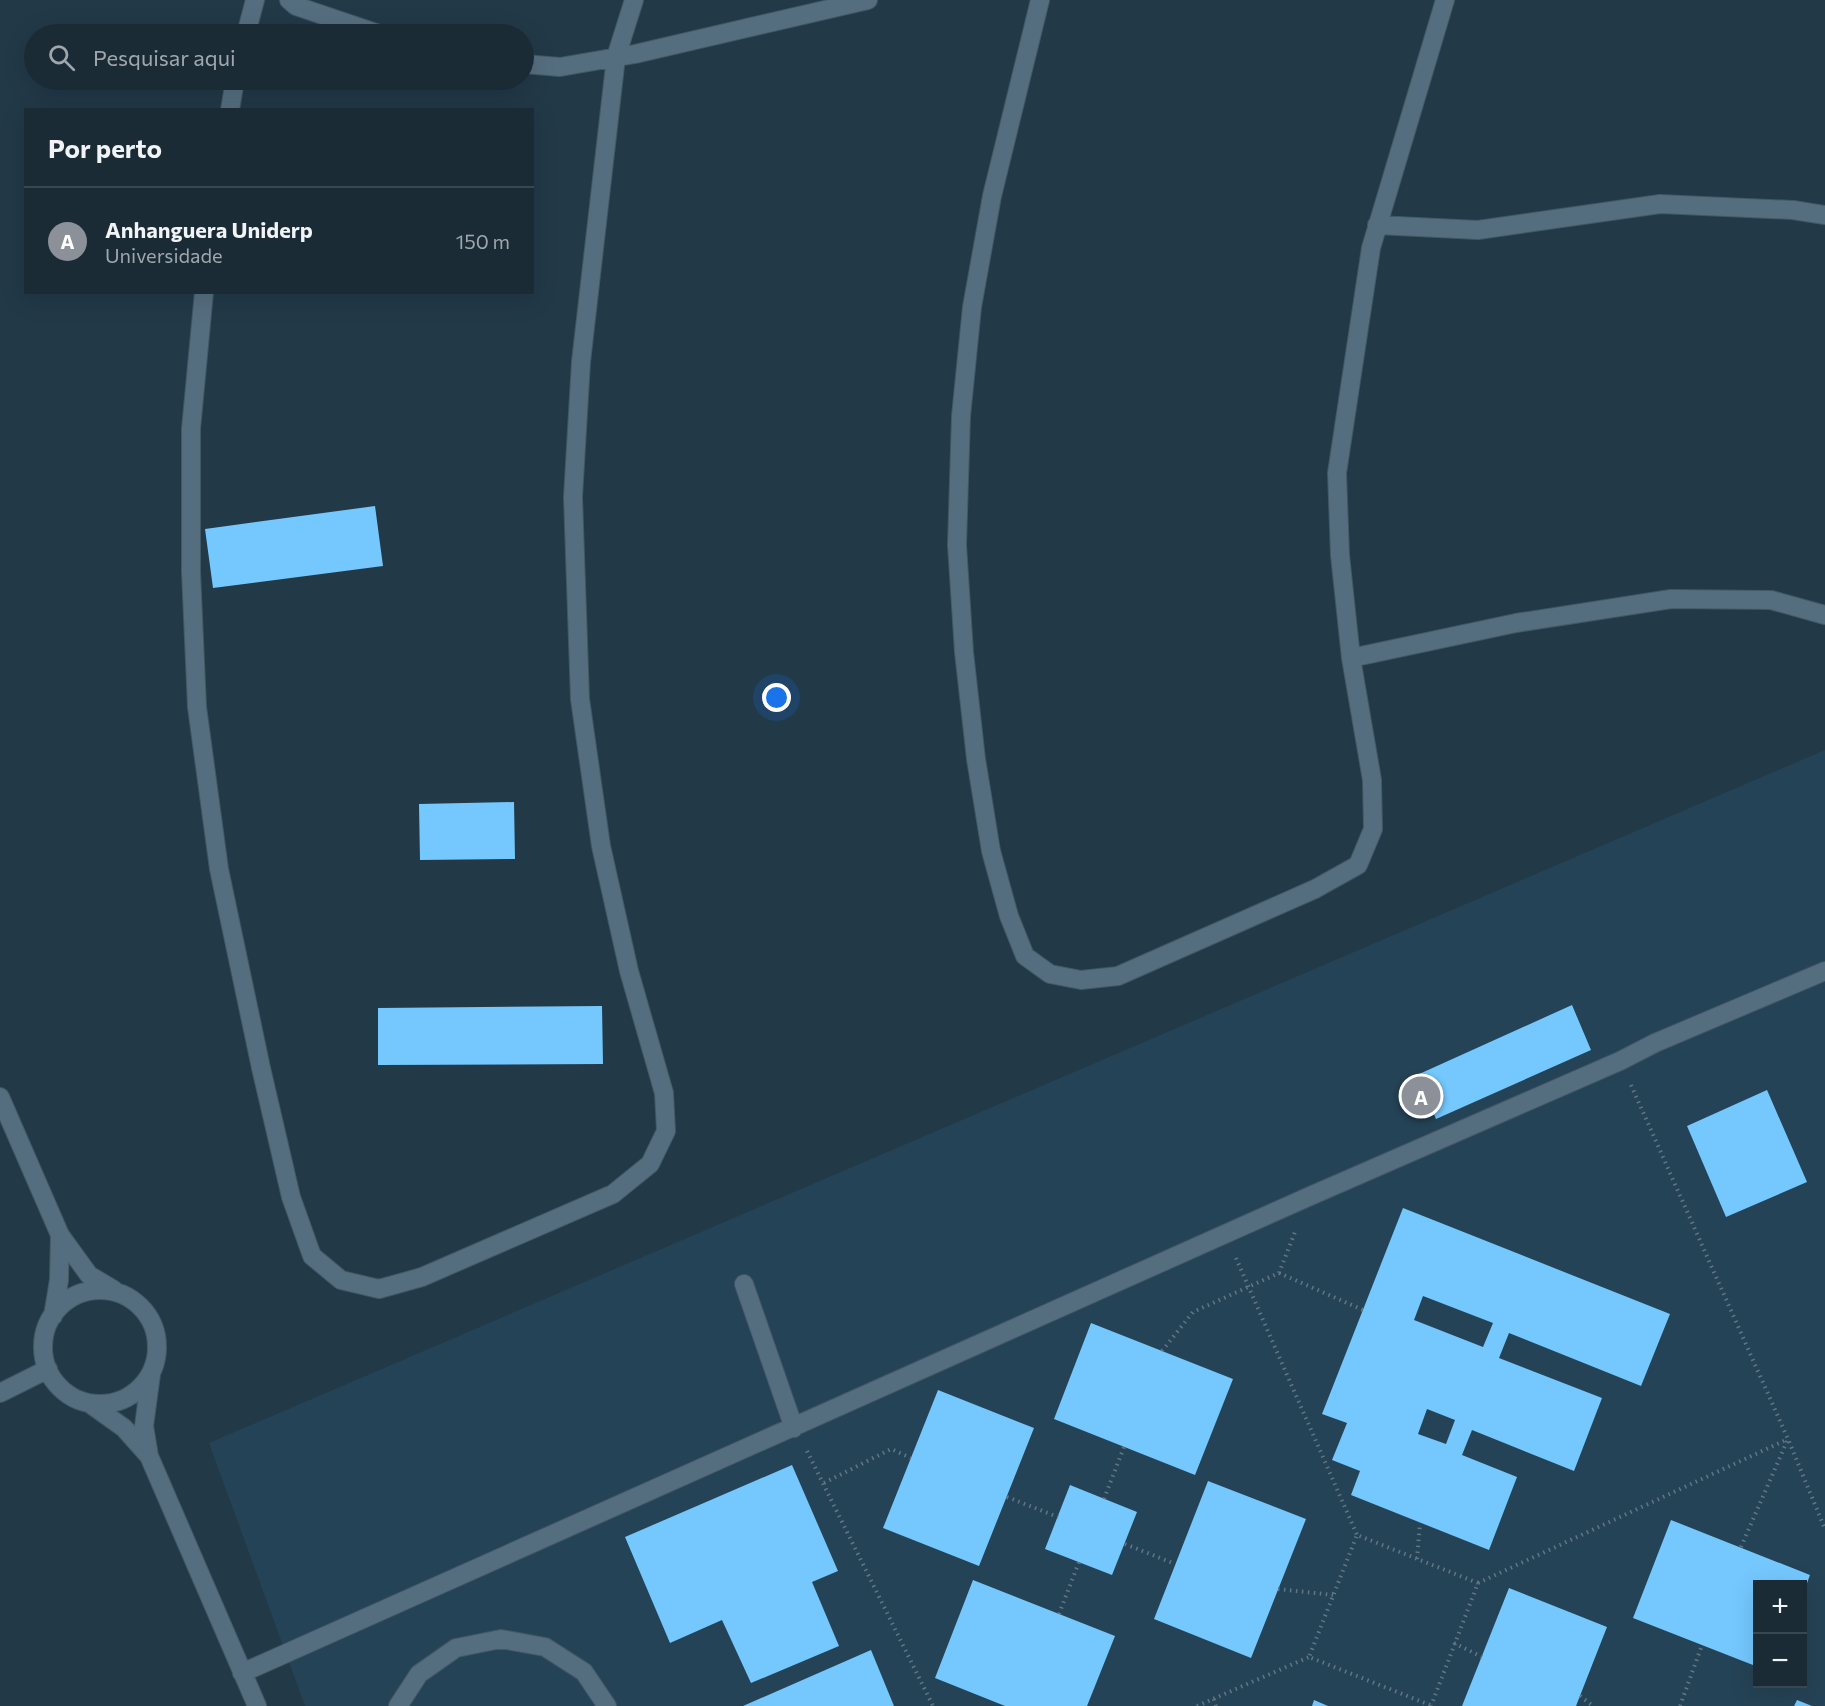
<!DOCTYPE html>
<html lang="pt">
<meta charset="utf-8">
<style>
body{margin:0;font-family:Commissioner,sans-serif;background:#23333e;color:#f1f3f6}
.controls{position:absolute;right:18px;bottom:18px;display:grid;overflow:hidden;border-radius:0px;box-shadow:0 6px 24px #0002}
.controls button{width:54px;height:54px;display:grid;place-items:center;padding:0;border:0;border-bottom:2px solid #384751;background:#1a2b36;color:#f1f3f6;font:30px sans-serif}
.you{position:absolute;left:777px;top:698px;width:21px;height:21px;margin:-15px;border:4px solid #fff;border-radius:50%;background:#1a73e8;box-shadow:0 0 0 9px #1a73e833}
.badge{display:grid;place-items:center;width:39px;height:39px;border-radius:50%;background:#8c9099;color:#fff;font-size:20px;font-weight:700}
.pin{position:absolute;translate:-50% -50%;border:3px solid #fff;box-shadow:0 2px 6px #0006}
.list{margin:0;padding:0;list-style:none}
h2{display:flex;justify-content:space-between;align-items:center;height:78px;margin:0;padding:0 24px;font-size:26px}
h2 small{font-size:20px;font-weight:400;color:#9fa7ad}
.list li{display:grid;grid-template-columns:39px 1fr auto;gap:18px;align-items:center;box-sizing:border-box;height:108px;padding:0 24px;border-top:2px solid #384751}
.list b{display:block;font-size:22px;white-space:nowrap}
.list p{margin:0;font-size:20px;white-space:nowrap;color:#9fa7ad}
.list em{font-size:20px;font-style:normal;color:#9fa7ad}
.icon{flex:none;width:33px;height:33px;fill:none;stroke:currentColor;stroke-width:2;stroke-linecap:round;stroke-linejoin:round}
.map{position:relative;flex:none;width:1825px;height:1706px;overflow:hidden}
.search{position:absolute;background:#1a2b36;box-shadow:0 6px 24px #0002;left:24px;top:24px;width:510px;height:66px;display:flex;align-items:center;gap:15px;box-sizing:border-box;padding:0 21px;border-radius:33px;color:#9fa7ad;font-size:22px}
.panel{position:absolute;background:#1a2b36;box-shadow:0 6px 24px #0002;left:24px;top:108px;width:510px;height:186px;border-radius:0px}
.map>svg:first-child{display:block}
.built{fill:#254356;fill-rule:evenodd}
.building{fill:#74c8fe;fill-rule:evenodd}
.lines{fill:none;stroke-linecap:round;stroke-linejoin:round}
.minor-casing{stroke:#435764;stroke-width:20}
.path{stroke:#627683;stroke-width:4;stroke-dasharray:1.5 4.5;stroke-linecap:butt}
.minor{stroke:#556e7f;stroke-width:18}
</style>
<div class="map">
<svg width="1825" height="1706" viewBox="0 0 1825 1706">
<rect width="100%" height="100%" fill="#223948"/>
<path class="built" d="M1825,750V1706H305L209,1443ZM1758,1584H1802V1684H1758Z"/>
<path class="building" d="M375,506L383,566L213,588L205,529Z
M514,802L515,859L420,860L419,804Z
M1572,1005L1591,1050L1436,1119L1417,1075Z
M602,1006L603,1064L378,1065V1008Z
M1767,1090L1807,1182L1726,1217L1687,1126Z
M1403,1208L1670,1314L1641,1386L1509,1333L1499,1358L1602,1398L1574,1471L1472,1430L1462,1455L1517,1477L1489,1550L1351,1495L1360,1471L1332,1460L1347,1423L1322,1414ZM1423,1296L1493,1323L1483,1347L1414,1320ZM1427,1409L1455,1420L1446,1444L1418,1434Z
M1091,1323L1233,1379L1195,1475L1054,1419Z
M938,1390L1034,1428L979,1566L883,1528Z
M792,1465L838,1571L812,1582L839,1646L751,1683L722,1620L670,1643L625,1537Z
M1208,1481L1306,1519L1251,1658L1154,1619Z
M1070,1485L1137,1512L1112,1575L1045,1549Z
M1671,1520L1810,1575L1803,1594L1802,1584H1758V1667L1633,1618Z
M973,1580L1115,1636L1087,1706H1005L935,1678Z
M1509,1588L1607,1627L1576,1706H1462Z
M871,1650L894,1706H743Z
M1314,1700L1328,1706H1312Z
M1797,1700L1812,1706H1794Z"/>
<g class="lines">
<g class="minor-casing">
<path id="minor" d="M289,0L296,6L379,34
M1040,0L992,196L972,307L961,416L957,545L964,652L976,759L991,851L1009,916L1025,956L1050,974L1081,980L1118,976L1315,889L1358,865L1373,829L1372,780L1351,658L1340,555L1337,473L1371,248L1445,0
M246,34L255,0
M524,64L560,67L635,54L868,0
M230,110L235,80
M1377,225L1478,230L1660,204L1793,210L1825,215
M204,292L191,429V572L197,707L219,869L261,1068L291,1197L312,1256L341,1280L379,1289L422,1277L613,1194L650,1164L666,1131L664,1093L629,971L601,846L580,699L573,497L581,362L616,57L634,0
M1351,658L1516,623L1671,599L1771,600L1825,615
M0,1097L60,1235L89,1275L114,1290
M744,1284L794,1428
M43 1347a57 57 0 1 1 114 0a57 57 0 1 1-114 0Z
M53,1316L59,1280L60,1235
M151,1374L144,1426L149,1456L257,1706
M0,1393L48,1369
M89,1403L124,1428L149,1456
M242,1673L1308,1197L1620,1061L1655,1043L1825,971
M398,1706L419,1674L456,1648L501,1639L545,1647L584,1672L607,1706"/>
</g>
<path class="path" d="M1631,1085L1788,1439L1825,1529
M1236,1258L1357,1535
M1279,1273L1363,1310
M1162,1351L1193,1312L1279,1273L1295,1232
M807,1451L933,1706
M824,1483L891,1449L911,1458
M1007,1497L1058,1517
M1104,1499L1124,1447
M1125,1544L1175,1564
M1741,1547L1788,1439
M1417,1559L1420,1523
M1478,1583L1788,1439
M1278,1589L1333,1595
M1059,1614L1079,1562
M1454,1643L1482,1657
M1580,1696L1593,1706
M1214,1699L1216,1706
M1430,1705L1309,1657L1357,1535L1478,1583L1431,1706
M1197,1706L1309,1657
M1680,1706L1702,1645"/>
<use href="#minor" class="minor"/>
</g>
</svg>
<div class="controls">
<button>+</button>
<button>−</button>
</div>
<div class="you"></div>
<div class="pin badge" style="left:1421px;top:1096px">A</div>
<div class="search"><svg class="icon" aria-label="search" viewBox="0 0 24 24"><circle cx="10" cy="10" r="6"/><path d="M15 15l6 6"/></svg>Pesquisar aqui</div>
<section class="panel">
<h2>Por perto<small></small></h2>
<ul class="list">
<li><span class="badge">A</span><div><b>Anhanguera Uniderp</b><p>Universidade</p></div><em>150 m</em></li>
</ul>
</section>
</div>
